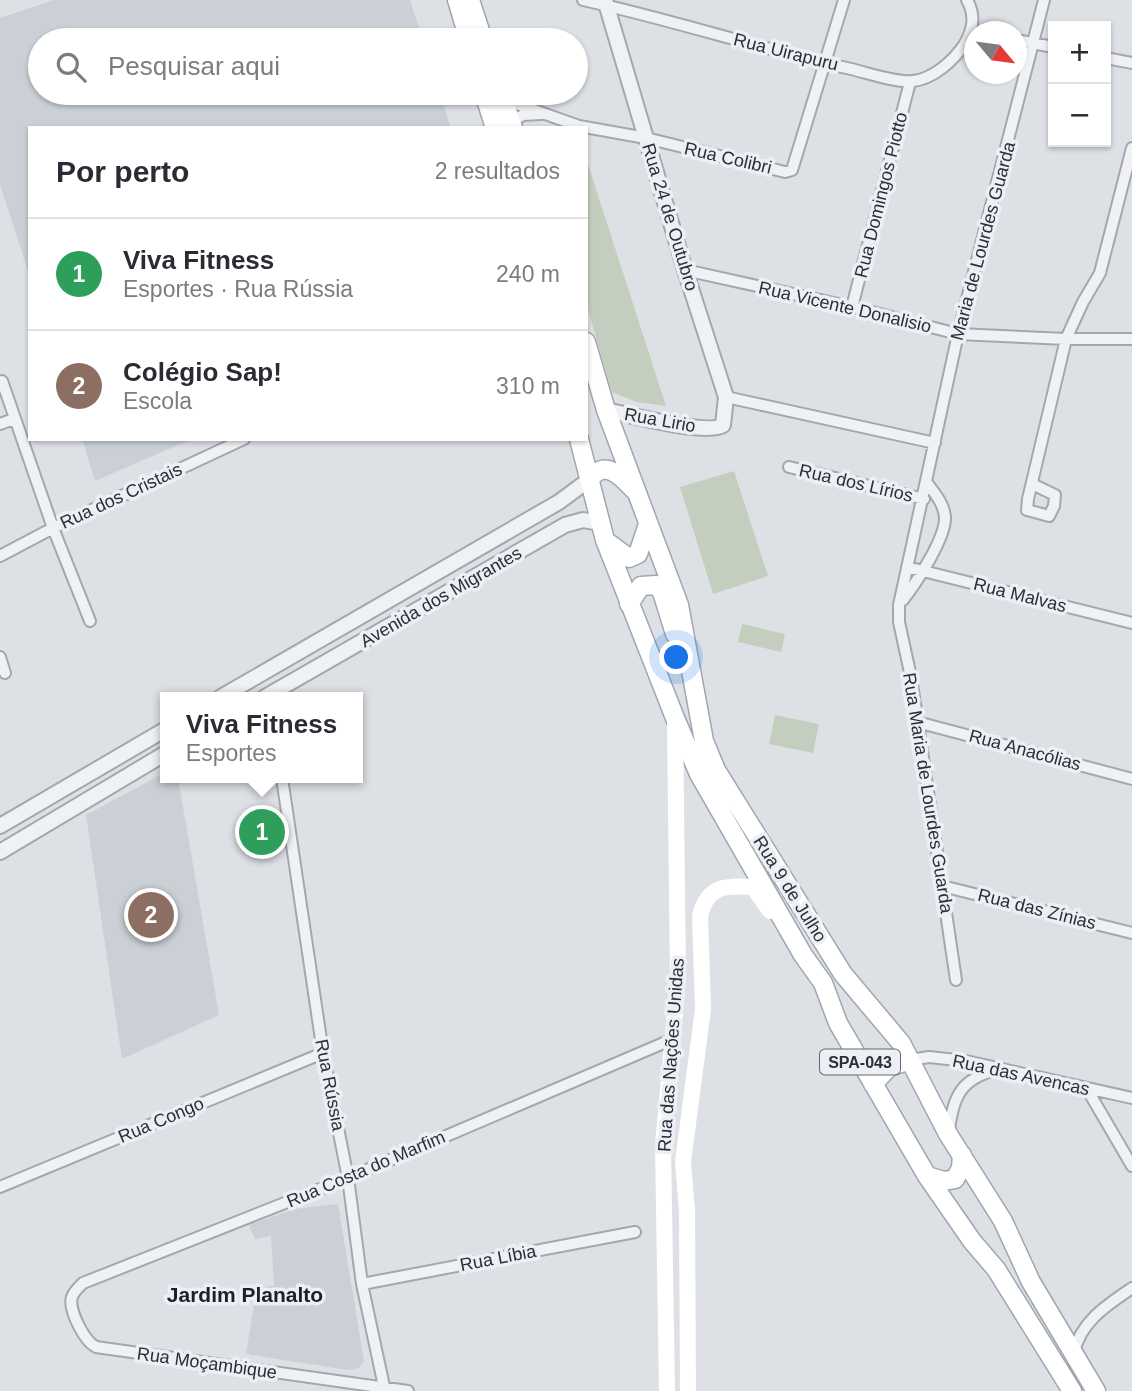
<!DOCTYPE html>
<html lang="pt">
<meta charset="utf-8">
<style>
body{margin:0;font-family:Helvetica,sans-serif;background:#f2f2f3;color:#2b2b33}
.controls{position:absolute;right:21px;top:21px;display:grid;overflow:hidden;border-radius:0px;box-shadow:0 2px 5px #0004}
.controls button{width:63px;height:63px;display:grid;place-items:center;padding:0;border:0;border-bottom:2px solid #e1e1e2;background:#fff;color:#2b2b33;font:35px sans-serif}
.compass{position:absolute;left:964px;top:21px;width:63px;height:63px;border-radius:50%;background:#fff;box-shadow:0 2px 5px #0004;rotate:119deg}
.you{position:absolute;left:677px;top:658px;width:24px;height:24px;margin:-18px;border:5px solid #fff;border-radius:50%;background:#1a73e8;box-shadow:0 0 0 10px #1a73e833}
.badge{display:grid;place-items:center;width:46px;height:46px;border-radius:50%;background:#db2777;color:#fff;font-size:23px;font-weight:700}
.pin{position:absolute;translate:-50% -50%;border:4px solid #fff;box-shadow:0 2px 7px #0006}
.popup{position:absolute;left:160px;top:692px;width:203px;height:91px;box-sizing:border-box;display:grid;place-content:center;border-radius:0px;background:#fff;filter:drop-shadow(0 2px 5px #0005);font-size:23px;white-space:nowrap;color:#7c7c81}
.popup b{font-size:26px;color:#2b2b33}
.popup::after{content:'';position:absolute;left:50%;top:100%;margin-left:-14px;border:14px solid transparent;border-top-color:#fff}
.list{margin:0;padding:0;list-style:none}
h2{display:flex;justify-content:space-between;align-items:center;height:91px;margin:0;padding:0 28px;font-size:30px}
h2 small{font-size:23px;font-weight:400;color:#7c7c81}
.list li{display:grid;grid-template-columns:46px 1fr auto;gap:21px;align-items:center;box-sizing:border-box;height:112px;padding:0 28px;border-top:2px solid #e1e1e2}
.list b{display:block;font-size:26px;white-space:nowrap}
.list p{margin:0;font-size:23px;white-space:nowrap;color:#7c7c81}
.list em{font-size:23px;font-style:normal;color:#7c7c81}
.icon{flex:none;width:38px;height:38px;fill:none;stroke:currentColor;stroke-width:2;stroke-linecap:round;stroke-linejoin:round}
.map{position:relative;flex:none;width:1132px;height:1391px;overflow:hidden}
.search{position:absolute;background:#fff;box-shadow:0 2px 5px #0004;left:28px;top:28px;width:560px;height:77px;display:flex;align-items:center;gap:18px;box-sizing:border-box;padding:0 24px;border-radius:38px;color:#7c7c81;font-size:26px}
.panel{position:absolute;background:#fff;box-shadow:0 2px 5px #0004;left:28px;top:126px;width:560px;height:315px;border-radius:0px}
.map>svg:first-child{display:block}
.built{fill:#cbd0d6}
.park{fill:#c4cebf}
.lines{fill:none;stroke-linecap:round;stroke-linejoin:round}
.minor-casing{stroke:#a3a8ae;stroke-width:14}
.tertiary-casing{stroke:#a3a8ae;stroke-width:18}
.primary-casing{stroke:#9ea6af;stroke-width:21}
.minor{stroke:#eff1f4;stroke-width:10}
.tertiary{stroke:#eff1f4;stroke-width:14}
.secondary{stroke:#fff;stroke-width:16}
.primary{stroke:#fff;stroke-width:18}
.labels{text-anchor:middle;stroke-width:7;stroke-linejoin:round;paint-order:stroke}
.shield{fill:#eceff3;stroke:#636972;stroke-width:2}
.shield-label{font-size:16px;font-weight:bold;fill:#28303a}
.street-label{font-size:18px;fill:#28303a;stroke:#eceff3}
.quarter-label{font-size:21px;font-weight:bold;fill:#1a212a;stroke:#eceff3}
</style>
<div class="map">
<svg width="1132" height="1391" viewBox="0 0 1132 1391">
<rect width="100%" height="100%" fill="#dde1e5"/>
<path class="built" d="M54,0H410L423,40H40V93H440L451,128H30V277L0,185V18Z
M82,439H192L95,481Z
M166,772V778H178L219,1015L122,1059L86,815Z
M338,1204L364,1361L359,1368L348,1370L246,1354L257,1287L274,1286L271,1236L255,1239L249,1225L295,1209Z"/>
<path class="park" d="M586,158L666,406L637,402L612,392L586,303Z
M734,471L768,576L713,594L680,487Z
M742,624L785,634L781,652L738,642Z
M775,715L819,724L813,753L769,744Z"/>
<g class="lines">
<g class="minor-casing">
<path id="minor" d="M583,0C673,20 761,49 851,69C868,73 897,83 913,81C933,79 953,61 964,45C973,30 976,16 967,0
M1016,40L1053,47
M1106,58L1132,63
M503,99L579,126L646,138L785,172L792,170L844,0
M508,124L523,115L541,114
M685,270L852,307L958,334L1066,339H1132
M852,307L910,82
M2,381L53,528L90,621
M726,397L935,443
M0,424L14,419
M789,467L924,499
M1032,484L1055,495L1054,506L1049,516L1027,510L1028,499L1066,339L1083,302L1100,273L1132,148
M0,556L53,528L244,439
M907,567L1132,623
M903,600C916,583 946,538 945,517C944,504 934,492 927,483
M0,657L5,673
M917,722L1132,779
M282,778L323,1053L348,1178L362,1284L385,1391
M942,886L1132,933
M956,980L911,677L899,622V605L958,334L1044,0
M910,1060L929,1057L966,1061L1132,1098
M1087,1089L1132,1166
M949,1131C953,1095 962,1078 999,1069
M0,1187L323,1053
M362,1284L635,1232
M1074,1353C1080,1322 1107,1305 1132,1288
M408,1391L96,1347C84,1341 68,1309 72,1297C74,1291 79,1287 83,1283L348,1178L673,1039"/>
</g>
<g class="tertiary-casing">
<path id="tertiary" d="M605,0L685,270L726,397L723,425C709,436 626,414 606,410
M221,697L559,502L590,479
M265,697L565,525L583,520L600,523
M0,826L166,729
M0,852L166,753"/>
</g>
<g class="primary-casing">
<path id="primary" d="M457,0L469,40
M470,0L483,40
M484,93L495,128
M501,93L513,128
M586,342L606,410L679,605L704,741L716,770L843,974L901,1043L948,1134L1003,1221L1031,1282L1096,1391
M579,439L605,540L675,718L699,774L803,955L823,983L838,1023L927,1176L972,1241L996,1269L1072,1391
M590,479C605,458 622,477 634,490
M607,542L629,558L638,554L648,524
M629,604L641,586L656,585L662,592L675,634
M873,1084L889,1067L910,1060
M927,1176L944,1181L955,1179L961,1168L962,1155"/>
</g>
<use href="#minor" class="minor"/>
<use href="#tertiary" class="tertiary"/>
<path class="secondary" d="M667,1391L663,1145L678,979L675,721
M688,1391L687,1211L683,1162L703,1009L700,916C707,886 725,885 753,887L770,911"/>
<use href="#primary" class="primary"/>
</g>
<g class="labels">
<rect class="shield" x="820" y="1049.5" width="80" height="25" rx="5"/>
<g class="shield-label">
<text x="860" y="1068">SPA-043</text>
</g>
<g class="street-label">
<text transform="translate(786 52) rotate(14)" y="6">Rua Uirapuru</text>
<text transform="translate(728 158) rotate(13)" y="6">Rua Colibri</text>
<text transform="translate(881 195) rotate(-76)" y="6">Rua Domingos Piotto</text>
<text transform="translate(670 217) rotate(73)" y="6">Rua 24 de Outubro</text>
<text transform="translate(983 241) rotate(-75)" y="6">Maria de Lourdes Guarda</text>
<text transform="translate(845 307) rotate(13)" y="6">Rua Vicente Donalisio</text>
<text transform="translate(660 420) rotate(10)" y="6">Rua Lirio</text>
<text transform="translate(856 483) rotate(13)" y="6">Rua dos Lírios</text>
<text transform="translate(121 496) rotate(-25)" y="6">Rua dos Cristais</text>
<text transform="translate(1020 595) rotate(14)" y="6">Rua Malvas</text>
<text transform="translate(441 597) rotate(-30)" y="6">Avenida dos Migrantes</text>
<text transform="translate(1025 750) rotate(15)" y="6">Rua Anacólias</text>
<text transform="translate(928 793) rotate(81)" y="6">Rua Maria de Lourdes Guarda</text>
<text transform="translate(790 889) rotate(58)" y="6">Rua 9 de Julho</text>
<text transform="translate(1037 909) rotate(14)" y="6">Rua das Zínias</text>
<text transform="translate(671 1055) rotate(-86)" y="6">Rua das Nações Unidas</text>
<text transform="translate(1021 1075) rotate(12)" y="6">Rua das Avencas</text>
<text transform="translate(330 1085) rotate(79)" y="6">Rua Rússia</text>
<text transform="translate(161 1120) rotate(-23)" y="6">Rua Congo</text>
<text transform="translate(366 1169) rotate(-23)" y="6">Rua Costa do Marfim</text>
<text transform="translate(498 1258) rotate(-11)" y="6">Rua Líbia</text>
<text transform="translate(207 1363) rotate(8)" y="6">Rua Moçambique</text>
</g>
<g class="quarter-label">
<text x="245" y="1302">Jardim Planalto</text>
</g>
</g>
</svg>
<div class="controls">
<button>+</button>
<button>−</button>
</div>
<svg class="compass" viewBox="-18 -18 36 36"><path d="M0-13l5 13h-10z" fill="#e53935"/><path d="M0 13l5-13h-10z" fill="#7c7c81"/></svg>
<div class="you"></div>
<div class="pin badge" style="left:262px;top:832px;background:#2e9e5b">1</div>
<div class="popup"><b>Viva Fitness</b>Esportes</div>
<div class="pin badge" style="left:151px;top:915px;background:#8d6e63">2</div>
<div class="search"><svg class="icon" aria-label="search" viewBox="0 0 24 24"><circle cx="10" cy="10" r="6"/><path d="M15 15l6 6"/></svg>Pesquisar aqui</div>
<section class="panel">
<h2>Por perto<small>2 resultados</small></h2>
<ul class="list">
<li><span class="badge" style="background:#2e9e5b">1</span><div><b>Viva Fitness</b><p>Esportes · Rua Rússia</p></div><em>240 m</em></li>
<li><span class="badge" style="background:#8d6e63">2</span><div><b>Colégio Sap!</b><p>Escola</p></div><em>310 m</em></li>
</ul>
</section>
</div>
